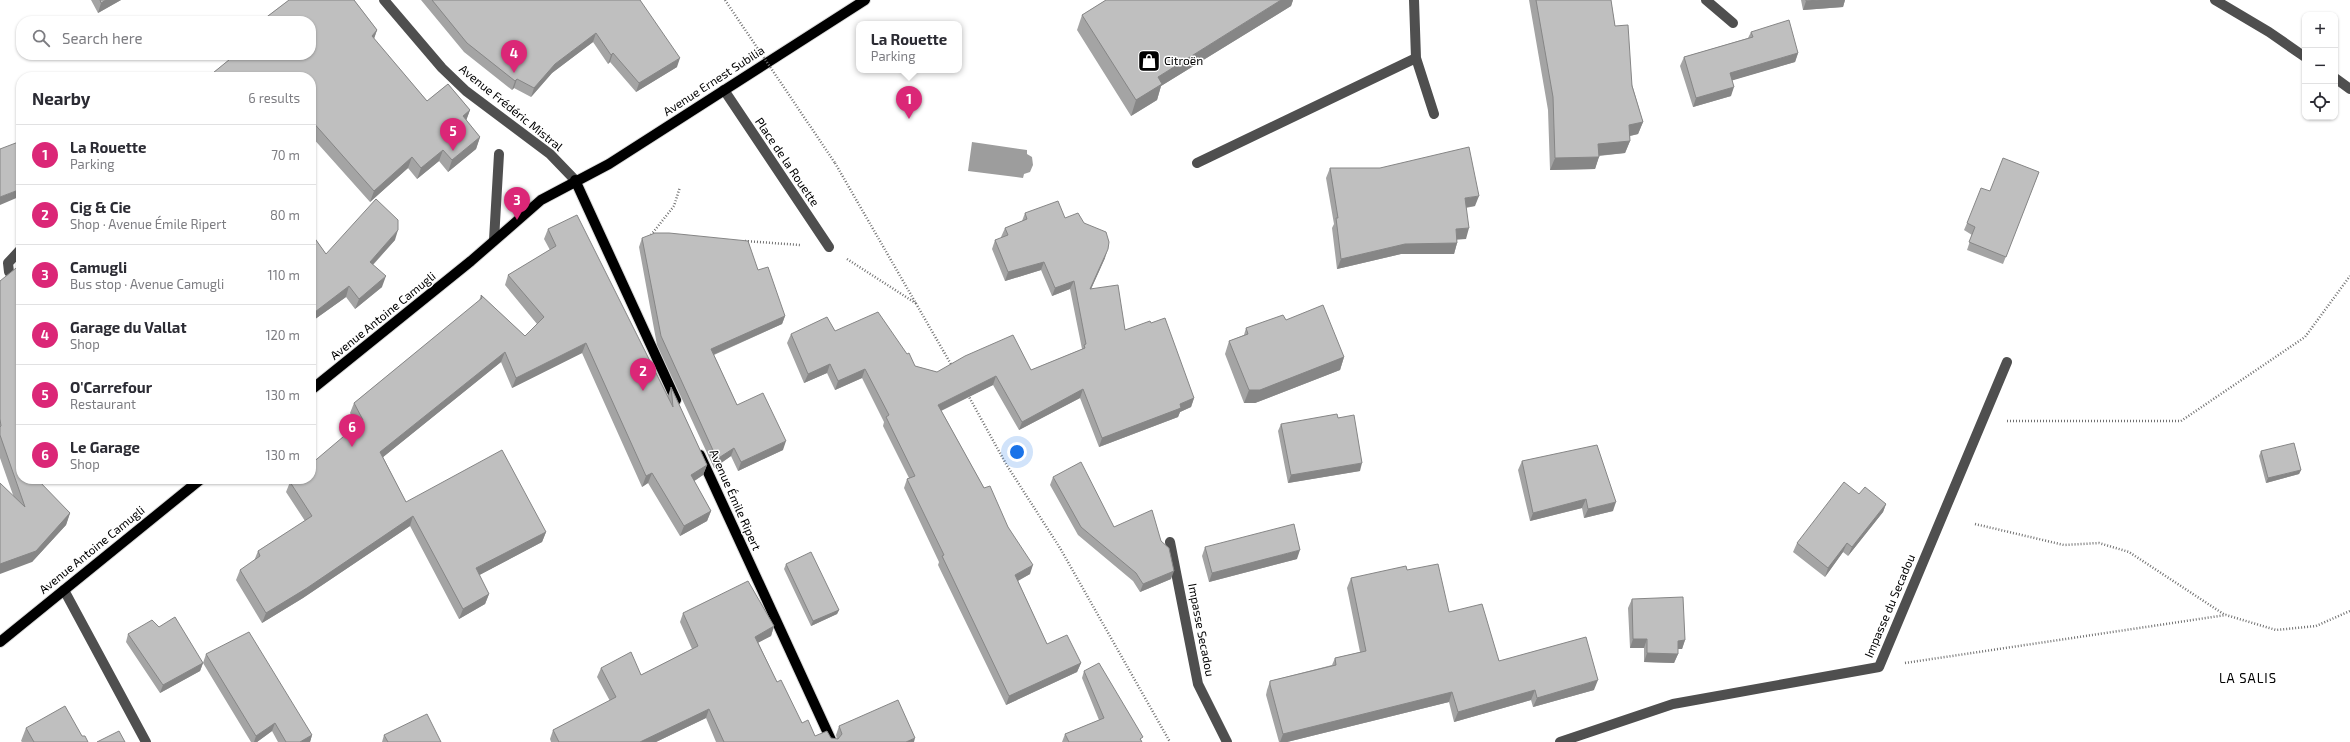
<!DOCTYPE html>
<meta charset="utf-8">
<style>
body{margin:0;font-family:"Exo 2",sans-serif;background:#f7f7f7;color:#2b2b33}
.controls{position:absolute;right:12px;top:12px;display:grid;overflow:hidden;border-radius:8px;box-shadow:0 1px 3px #0004}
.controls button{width:36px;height:36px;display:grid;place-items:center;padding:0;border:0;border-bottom:1px solid #e1e1e2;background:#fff;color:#2b2b33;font:20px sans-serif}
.you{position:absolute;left:1017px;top:452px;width:14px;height:14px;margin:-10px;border:3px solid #fff;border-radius:50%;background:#1a73e8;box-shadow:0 0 0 6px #1a73e833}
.badge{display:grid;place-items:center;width:26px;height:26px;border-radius:50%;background:#db2777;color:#fff;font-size:13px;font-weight:700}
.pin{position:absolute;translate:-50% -33px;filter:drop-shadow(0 1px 2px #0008)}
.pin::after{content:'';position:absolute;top:21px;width:14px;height:12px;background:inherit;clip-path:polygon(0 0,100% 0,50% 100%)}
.popup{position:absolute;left:856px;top:21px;width:106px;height:52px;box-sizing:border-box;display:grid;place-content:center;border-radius:8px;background:#fff;filter:drop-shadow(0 1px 3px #0005);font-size:13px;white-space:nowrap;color:#7c7c81}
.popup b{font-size:15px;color:#2b2b33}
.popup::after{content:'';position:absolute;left:50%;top:100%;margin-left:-8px;border:8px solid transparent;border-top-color:#fff}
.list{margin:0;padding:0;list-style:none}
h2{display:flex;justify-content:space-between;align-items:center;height:52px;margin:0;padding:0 16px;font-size:17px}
h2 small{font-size:13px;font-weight:400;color:#7c7c81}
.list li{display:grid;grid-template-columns:26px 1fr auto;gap:12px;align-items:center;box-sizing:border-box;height:60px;padding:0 16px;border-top:1px solid #e1e1e2}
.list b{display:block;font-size:15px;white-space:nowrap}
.list p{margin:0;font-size:13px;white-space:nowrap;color:#7c7c81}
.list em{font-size:13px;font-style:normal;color:#7c7c81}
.icon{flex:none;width:22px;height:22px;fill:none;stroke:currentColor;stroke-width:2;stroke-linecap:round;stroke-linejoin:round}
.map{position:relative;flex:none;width:2350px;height:742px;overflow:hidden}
.search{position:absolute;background:#fff;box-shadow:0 1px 3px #0004;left:16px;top:16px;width:300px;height:44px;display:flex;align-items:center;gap:10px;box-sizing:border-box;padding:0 14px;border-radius:16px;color:#7c7c81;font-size:15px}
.panel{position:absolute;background:#fff;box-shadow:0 1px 3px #0004;left:16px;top:72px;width:300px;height:412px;border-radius:16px}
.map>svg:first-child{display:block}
.water{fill:#9d9d9d}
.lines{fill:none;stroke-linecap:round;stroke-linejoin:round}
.major-casing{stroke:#dbdbdb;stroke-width:12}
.path{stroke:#717171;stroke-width:2.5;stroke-dasharray:1 2;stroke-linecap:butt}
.minor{stroke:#4f4f4f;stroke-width:10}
.major{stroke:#000;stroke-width:10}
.path-bridge{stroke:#717171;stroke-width:2.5;stroke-dasharray:1 2;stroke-linecap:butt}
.wall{fill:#a4a4a4}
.shaded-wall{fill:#868686}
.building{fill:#bfbfbf;stroke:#868686}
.labels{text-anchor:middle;stroke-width:3;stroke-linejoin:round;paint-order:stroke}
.poi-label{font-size:12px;fill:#000;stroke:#fff;text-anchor:start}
.street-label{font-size:12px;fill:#000;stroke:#fff}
.neighbourhood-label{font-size:13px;letter-spacing:1px;fill:#000;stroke:#fff}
</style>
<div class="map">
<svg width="2350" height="742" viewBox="0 0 2350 742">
<rect width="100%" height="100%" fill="#fff"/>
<path class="water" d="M972,142L1027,150V154L1032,157L1033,165L1030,172L1024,174L1023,178L968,171Z"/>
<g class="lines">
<g class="major-casing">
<path id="major" d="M575,180L676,400
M311,390L471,261L541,200L609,164L865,0
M700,455L832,742
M0,642L201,479"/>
</g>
<path class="path" d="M835,163L952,366
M651,235L674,206L680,187
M745,241L800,245
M847,259L917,304
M968,395L1006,464L1060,548L1170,742
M2007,421H2181L2305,337L2350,276
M1975,524L2064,545L2099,543L2129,552L2225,615
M1905,663L2226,615L2276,630L2316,626L2350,611"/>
<path class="minor" d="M384,0L442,68L466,91L550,154L575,180
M1414,0L1416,58L1434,114
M1706,0L1733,23
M2215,0L2269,32L2305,57
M2335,78L2350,89
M724,90L829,247
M1197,163L1416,58
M494,240L499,154
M9,272L8,263L21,249
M1170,542L1198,684L1227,742
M64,590L146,742
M1560,742L1673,704L1879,667L2007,362"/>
<use href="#major" class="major"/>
<path class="path-bridge" d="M725,0L835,163"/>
</g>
<path class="wall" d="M91,0H121L98,13Z
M289,0H354L377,30L374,39L427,101L448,84L470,110L466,120L480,137L476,149L448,172L439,161L417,179L408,168L370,202L311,136V77H208L235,55H311V21H263L264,19Z
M421,0H640L677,67L636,92L610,62L608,64L593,42L552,73L531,97L514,88L512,90L464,52Z
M1106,0H1293L1291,6L1161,86L1157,100L1131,116L1077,30L1082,15Z
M1529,0H1611L1615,26L1643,122L1638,134L1630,136V141L1625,153L1599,156L1595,169L1550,170L1548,110Z
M1801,0H1845L1843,7L1803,10Z
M1751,32L1798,53L1795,62L1732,80L1731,96L1693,107L1680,66L1684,57L1748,38Z
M1330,168L1475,206L1466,208V239H1457V243L1454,254H1401L1337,269L1332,228L1334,224L1326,178Z
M2039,172L2003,264L1967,250L1972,235L1964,230L1967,223L1990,191Z
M1025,213L1065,218L1084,223L1105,258L1091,289L1125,330L1194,398L1191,407L1180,412L1178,417L1099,447L1080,398L1019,430L993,385L941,410L984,488L1008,527L1030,574L1018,581L1047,644L1081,663L1077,672L1006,705L938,565L939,562L904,488L907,479L909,478L883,426L884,422L862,378L835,390L827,373L804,383L787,343L791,334L835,331L907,354L915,366L937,372L1031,370L1082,349L1070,289L1052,296L1041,270L1005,281L992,249L995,240L1002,238L1001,237L1005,228L1022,221Z
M548,229L668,396L671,387L707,465L703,475L694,481L711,511L707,521L680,536L648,483L642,487L582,353L512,388L501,362L383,457L406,502L546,532L542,542L479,575L489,594L485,604L459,619L410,526L303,598L262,623L236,580L240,570L254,561L258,551L305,521L286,492L290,482L357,426L350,413L354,403L479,301L481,295L525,336L537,324L505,285L508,275L550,250L544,239Z
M311,233L326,254L395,240L373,265L382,287L355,309L346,297L311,322Z
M642,238L758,270L785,316L782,324L714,355L737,405L783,450L738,471L731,456L714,468L657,345L639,247Z
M0,281L21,479L70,513L66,525L32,562L13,495L0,458Z
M1286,320L1344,357L1340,370L1255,403H1244L1225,354L1229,341L1244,335L1246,328Z
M1281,424L1360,471L1288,483L1278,431Z
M2261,451L2301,470L2299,474L2266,483L2259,456Z
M1522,461L1613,511L1584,518L1582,508L1530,521L1518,470Z
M1053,477L1114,527L1161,541L1171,579L1140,592L1133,581L1078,535L1050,485Z
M1859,494L1886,504L1883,512L1848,556L1843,552L1825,577L1793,552L1797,543Z
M1205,547L1297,559L1209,582L1202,556Z
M786,564L839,610L837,614L811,626L784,569Z
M1407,570L1499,661L1594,690L1533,707L1531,700L1454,722L1449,702L1287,742H1279L1266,695L1267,690L1270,681L1332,665L1335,658L1360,652L1347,588L1351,578Z
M1632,599L1685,640L1682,649H1678V654L1674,663L1644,662V648H1630L1628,608Z
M683,613L774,626L771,636L758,642L777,682L802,723L815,736L837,739L836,735L839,726L914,742H716L706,718L656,742H551L550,739L553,730L610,701L597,677L601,668L641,675L692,649L680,622Z
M159,627L203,663L200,671L160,693L126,642L128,634Z
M206,654L312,735L310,742H278L272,731L257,742H251L203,663Z
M1084,671L1142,741V742H1062L1065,734L1099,720L1082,678Z
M26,728L82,736L88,742H22L21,741Z
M384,735L441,742H382Z"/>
<path class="shaded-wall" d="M106,0H121L98,13L101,3Z
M1281,0H1293L1291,6L1161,86L1157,100L1131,116L1136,100L1158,77Z
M1820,0H1845L1843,7L1803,10L1806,1Z
M377,30L373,41L372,36Z
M596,33L593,42L552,73L531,97L534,88L555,64Z
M613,53L610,62L608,64L611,55Z
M1798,53L1795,62L1727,82L1730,73Z
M680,58L677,67L636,92L639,83Z
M517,79L514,88L512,90L515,81Z
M1734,87L1731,96L1693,107L1696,98Z
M470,110L466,121L463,116Z
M1643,122L1638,134L1625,137L1629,125Z
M480,137L476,149L448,172L452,160Z
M1630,141L1625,153L1594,156L1598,144Z
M443,150L439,161L417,179L421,168Z
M412,157L408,168L370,202L374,191Z
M1599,157L1595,169L1550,170L1555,158Z
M21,189V196L0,205V197Z
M1479,196L1475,206L1461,208L1465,198Z
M1469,228L1466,239L1452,240L1456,229Z
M398,230L395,240L366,272L370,262Z
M1457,243L1454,254H1401L1337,269L1341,259L1405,244Z
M1108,249L1105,258L1087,298L1090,289Z
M1044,262L1041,270L1005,281L1008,272Z
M386,276L382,287L355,309L359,299Z
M1074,281L1070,289L1052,296L1055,288Z
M349,286L346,297L311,322V315Z
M785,316L782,324L708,357L711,349Z
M586,343L582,353L512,388L516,378Z
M505,352L501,362L377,462L380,452Z
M1344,357L1340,370L1255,403H1244L1249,390Z
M830,364L827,373L804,383L808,374Z
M865,369L862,378L835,390L838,381Z
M996,376L993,385L935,414L938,405Z
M1083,389L1080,398L1019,430L1022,422Z
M1194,398L1191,407L1180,412L1178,417L1099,447L1102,438Z
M786,441L783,450L738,471L741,462Z
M734,448L731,456L714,468L717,459Z
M1362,463L1360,471L1288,483L1291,475Z
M707,465L703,475L687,486L691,475Z
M2301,470L2299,474L2266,483L2268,478Z
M652,473L648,483L642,487L646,476Z
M1586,499L1582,508L1530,521L1533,513Z
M1616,502L1613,511L1584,518L1588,509Z
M1886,504L1883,512L1848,556L1852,547Z
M711,511L707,521L680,536L684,526Z
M70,513L66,525L32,562L0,574V564Z
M413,516L410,526L303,598L262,623L266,613Z
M546,532L542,542L472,579L476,568Z
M1847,543L1843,552L1825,577L1828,568Z
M1300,550L1297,559L1209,582L1212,573Z
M1033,565L1030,574L1012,584L1015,575Z
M1174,571L1171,579L1140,592L1143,584Z
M489,594L485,604L459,619L463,609Z
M839,610L837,614L811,626L813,621Z
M774,626L771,636L752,646L755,637Z
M1633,639H1647L1644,648H1630Z
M1685,640L1682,649H1675L1678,641Z
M1647,653L1678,654L1674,663L1644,662Z
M203,663L200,671L160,693L163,685Z
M1081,663L1077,672L1006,705L1009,696Z
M1598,680L1594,690L1533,707L1537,698Z
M1535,690L1531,700L1454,722L1458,712Z
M1452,692L1449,702L1287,742H1280L1283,734Z
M709,709L706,718L656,742H640Z
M275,723L272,731L257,742H254L256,736Z
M312,735L310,742H300Z
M915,738L914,742H906Z"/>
<path class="building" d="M100,0H106L101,3Z
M289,0H354L377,30L372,36L427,101L448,84L470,110L463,116L480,137L452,160L443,150L421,168L412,157L374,191L311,120V77H208L235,55H311V21H265L264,19Z
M432,0H640L680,58L639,83L613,53L611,55L596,33L555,64L534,88L517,79L515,81L467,43Z
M1106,0H1281L1158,77L1162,84L1136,100L1082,15Z
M1536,0H1611L1615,26L1628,25L1632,86L1643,122L1629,125L1630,141L1598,144L1599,157L1555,158L1553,97Z
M1806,0H1820L1806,1Z
M1789,20L1798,53L1730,73L1734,87L1696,98L1684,57L1753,37L1751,32Z
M21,141V189L0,197V149Z
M1469,147L1479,196L1465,198L1469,228L1456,229L1457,243L1405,244L1341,259L1336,218H1338L1330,168H1380Z
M2003,158L2039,172L2006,257L1969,242L1975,227L1967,223L1981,188L1990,191Z
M376,199L398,220V230L370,262L386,276L359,299L349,286L311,315V233L326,254Z
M1058,201L1065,218L1078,213L1084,223L1106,232L1109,242L1108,249L1090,289L1118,285L1125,330L1150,321L1151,323L1165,318L1194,398L1180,404L1181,408L1102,438L1083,389L1022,422L996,376L938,405L984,488L990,486L1008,527L1033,565L1015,575L1047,644L1067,635L1081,663L1009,696L942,556L944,555L907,479L915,476L886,417L889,415L865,369L838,381L830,364L808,374L791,334L827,317L835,331L878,312L907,354L909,353L915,366L937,372L965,356L1013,335L1031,370L1085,348L1084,345L1086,344L1074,281L1055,288L1044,262L1008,272L995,240L1008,235L1005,228L1027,219L1025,213Z
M577,215L673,407L671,387L707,465L691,475L711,511L684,526L652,473L646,476L586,343L516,378L505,352L380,452L406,502L502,450L546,532L476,568L489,594L463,609L413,516L307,588L266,613L240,570L260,556L258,551L312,516L290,482L293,479H311V464L363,420L354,403L482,298L481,295L525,336L544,317L508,275L556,246L548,229Z
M655,233H669L748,241L758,270L768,267L785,316L711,349L737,405L763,393L786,441L741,462L734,448L717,459L661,336L642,238Z
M21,264V479H37L70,513L36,551L0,564V483L25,507L0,435V427L1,426L0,419V281Z
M1323,305L1344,357L1260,390H1249L1229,341L1248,334L1246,328L1283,315L1286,320Z
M1337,414L1338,418L1354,415L1362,463L1291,475L1281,424Z
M2294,443L2301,470L2268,478L2261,451Z
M1597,445L1616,502L1588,509L1586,499L1533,513L1522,461Z
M1081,462L1114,527L1152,510L1161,541L1169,548L1174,571L1143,584L1136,573L1081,527L1053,477Z
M1844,482L1859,494L1865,487L1886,504L1852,547L1847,543L1828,568L1797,543Z
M1294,524L1300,550L1212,573L1205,547Z
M811,552L839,610L813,621L786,564Z
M1438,564L1449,612L1482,604L1499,661L1586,637L1598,680L1537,698L1535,690L1458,712L1452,692L1283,734L1270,685V681L1336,665L1335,658L1366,651L1351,578L1406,566L1407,570Z
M748,581L774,626L755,637L777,682L781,680L802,723L808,720L815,736L827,731L831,738L838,739L842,734L839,726L898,700L915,738L906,742H724L709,709L640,742H559L553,730L616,697L601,668L631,652L641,675L698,646L683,613Z
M1683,597L1685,640L1678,641V654L1647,653V639H1633L1632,599Z
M175,617L203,663L163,685L128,634L152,620L159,627Z
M249,632L312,735L300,742H286L275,723L256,736L206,654Z
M1099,663L1143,737L1140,739L1142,742H1069L1065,734L1104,718L1084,671Z
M65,706L82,736H85L88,742H34L26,728Z
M427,714L441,742H388L384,735Z
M119,731L125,742H97Z"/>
<defs>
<g id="shop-square" transform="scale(1.15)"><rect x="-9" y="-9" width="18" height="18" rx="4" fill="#000" stroke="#fff"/><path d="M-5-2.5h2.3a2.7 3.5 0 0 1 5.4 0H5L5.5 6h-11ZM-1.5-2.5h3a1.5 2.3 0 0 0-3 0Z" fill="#fff"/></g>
</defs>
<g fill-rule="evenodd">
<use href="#shop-square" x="1149" y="61"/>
</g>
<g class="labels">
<g class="poi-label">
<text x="1164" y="65">Citroën</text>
</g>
<g class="street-label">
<text transform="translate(714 81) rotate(-33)" y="4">Avenue Ernest Subilia</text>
<text transform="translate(511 108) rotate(39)" y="4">Avenue Frédéric Mistral</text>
<text transform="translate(787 162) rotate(56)" y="4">Place de la Rouette</text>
<text transform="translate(383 316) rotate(-39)" y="4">Avenue Antoine Camugli</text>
<text transform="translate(735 500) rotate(66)" y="4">Avenue Émile Ripert</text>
<text transform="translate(92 550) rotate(-39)" y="4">Avenue Antoine Camugli</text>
<text transform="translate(1890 606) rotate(-67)" y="4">Impasse du Secadou</text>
<text transform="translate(1201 630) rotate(79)" y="4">Impasse Secadou</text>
</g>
<g class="neighbourhood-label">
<text x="2248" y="683">LA SALIS</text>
</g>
</g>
</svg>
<div class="controls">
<button>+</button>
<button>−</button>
<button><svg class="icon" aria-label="locate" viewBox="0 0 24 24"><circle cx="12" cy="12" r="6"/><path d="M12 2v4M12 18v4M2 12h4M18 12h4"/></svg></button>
</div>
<div class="you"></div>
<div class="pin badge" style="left:909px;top:119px">1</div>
<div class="popup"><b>La Rouette</b>Parking</div>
<div class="pin badge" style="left:643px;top:391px">2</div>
<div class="pin badge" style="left:517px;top:220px">3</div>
<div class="pin badge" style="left:514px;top:73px">4</div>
<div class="pin badge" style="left:453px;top:151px">5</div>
<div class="pin badge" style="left:352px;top:447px">6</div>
<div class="search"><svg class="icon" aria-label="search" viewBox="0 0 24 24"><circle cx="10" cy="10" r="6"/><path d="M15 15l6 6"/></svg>Search here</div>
<section class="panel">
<h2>Nearby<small>6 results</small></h2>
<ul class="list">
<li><span class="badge">1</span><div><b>La Rouette</b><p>Parking</p></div><em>70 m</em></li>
<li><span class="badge">2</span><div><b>Cig &amp; Cie</b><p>Shop · Avenue Émile Ripert</p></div><em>80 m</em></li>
<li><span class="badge">3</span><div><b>Camugli</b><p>Bus stop · Avenue Camugli</p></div><em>110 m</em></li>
<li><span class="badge">4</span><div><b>Garage du Vallat</b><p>Shop</p></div><em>120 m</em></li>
<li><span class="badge">5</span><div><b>O'Carrefour</b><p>Restaurant</p></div><em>130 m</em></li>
<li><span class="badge">6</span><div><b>Le Garage</b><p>Shop</p></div><em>130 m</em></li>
</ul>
</section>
</div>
